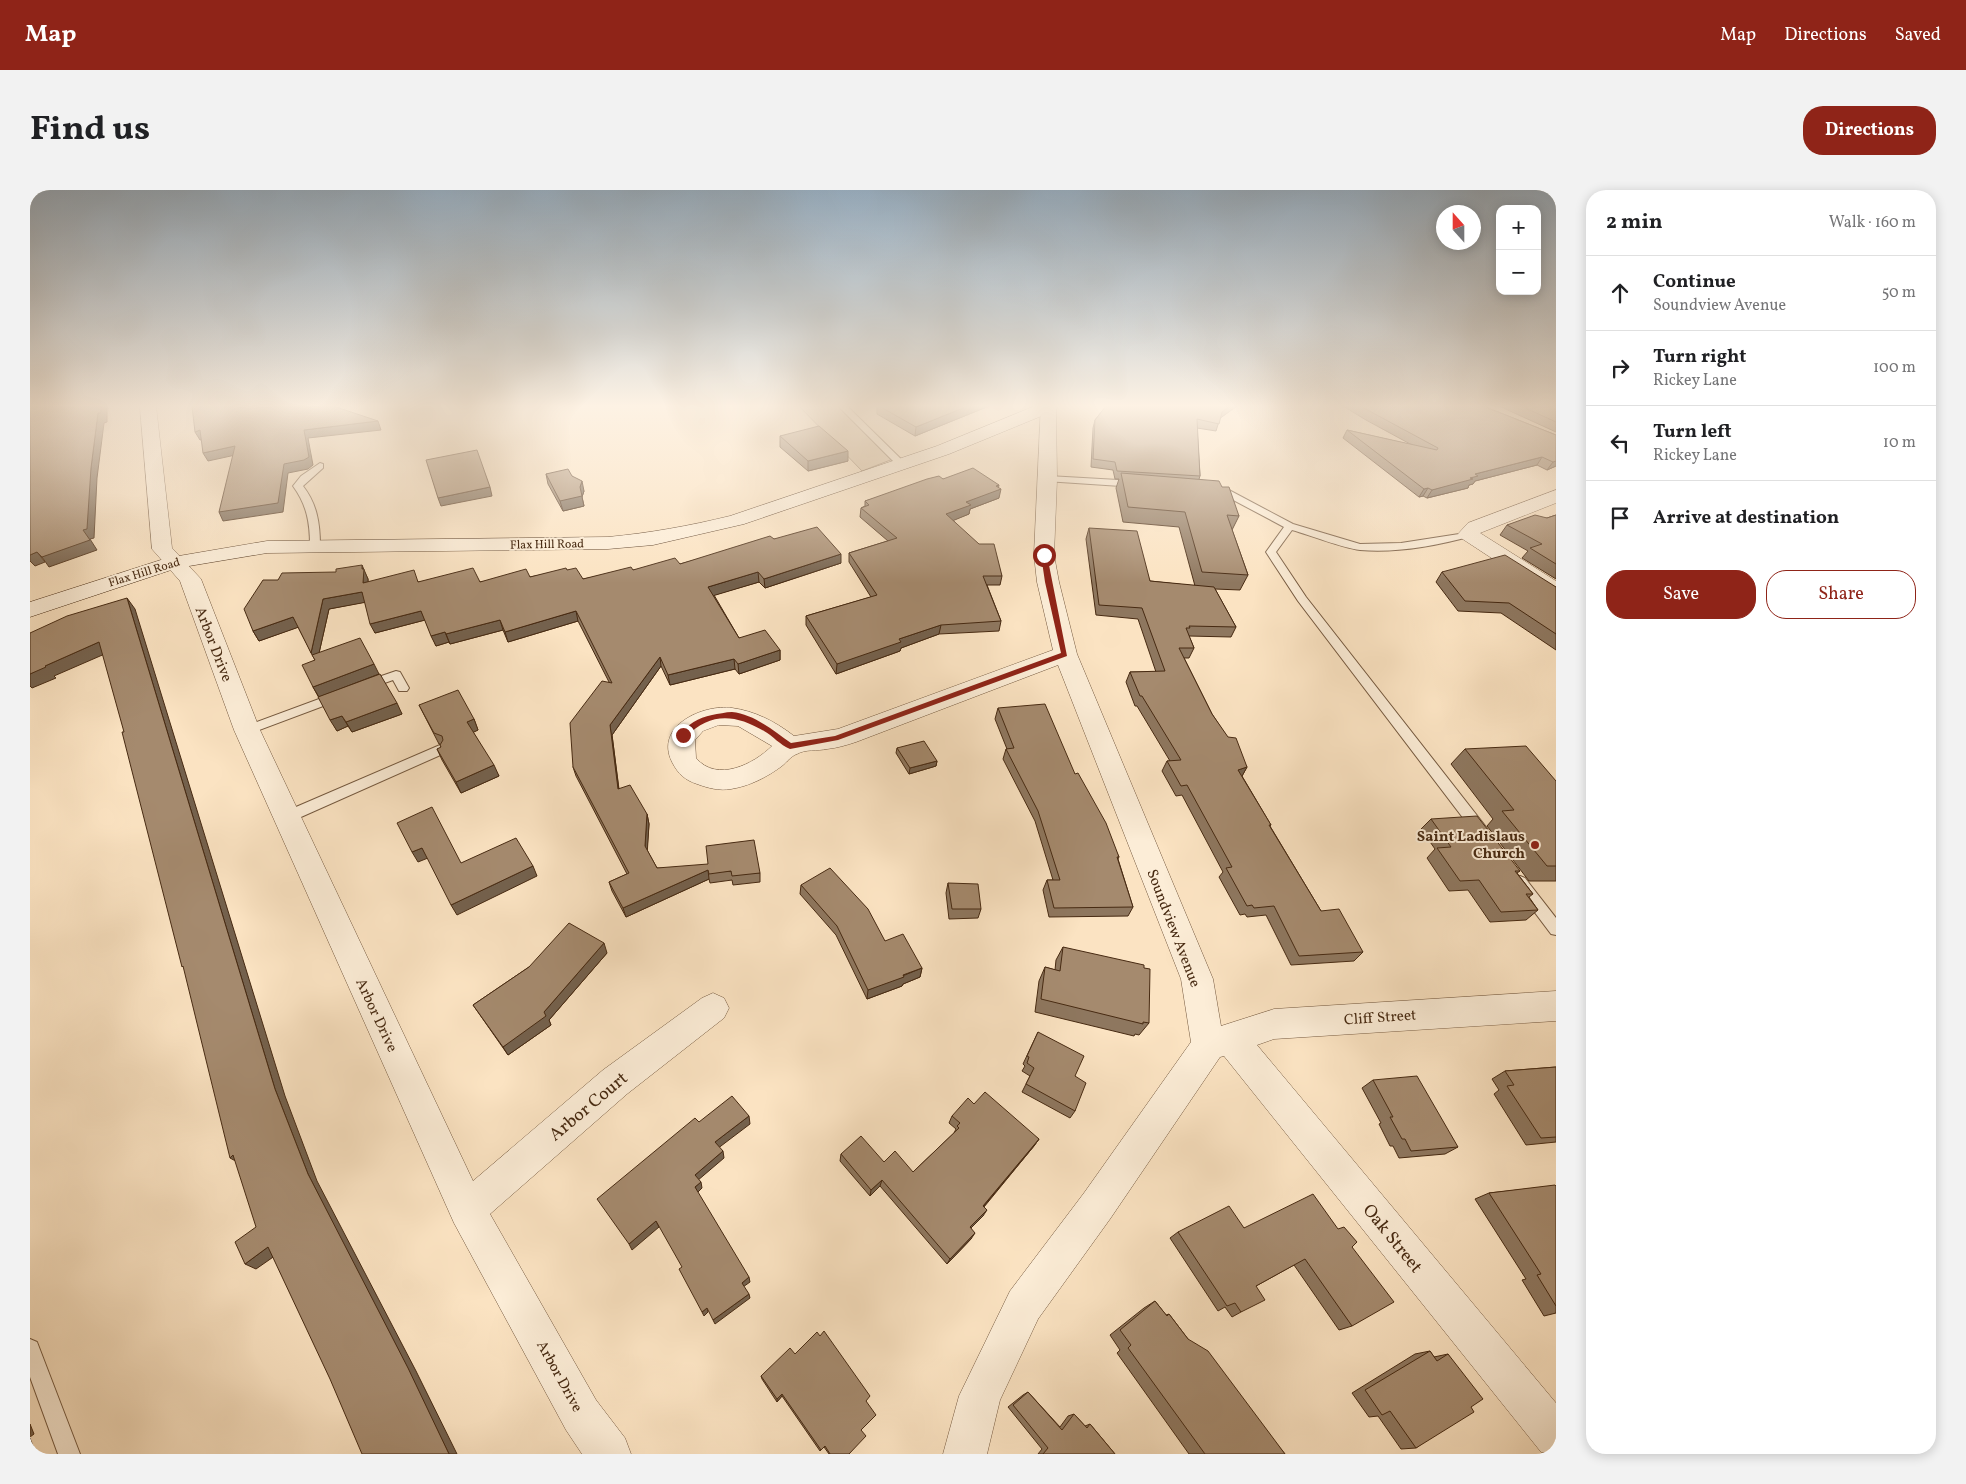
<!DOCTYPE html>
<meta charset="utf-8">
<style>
body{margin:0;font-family:Vollkorn,serif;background:#f2f2f2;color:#202124}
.controls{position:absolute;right:15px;top:15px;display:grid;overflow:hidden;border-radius:10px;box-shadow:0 2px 12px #0003}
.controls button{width:45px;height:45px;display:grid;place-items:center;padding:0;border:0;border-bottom:1px solid #e0e0e0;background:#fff;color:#202124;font:25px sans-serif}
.compass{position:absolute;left:1406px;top:15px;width:45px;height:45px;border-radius:50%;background:#fff;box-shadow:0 2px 12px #0003;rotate:339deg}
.stop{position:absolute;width:15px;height:15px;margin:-11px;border:4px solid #8f2418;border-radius:50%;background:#fff}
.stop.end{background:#8f2418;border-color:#fff;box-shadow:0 1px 5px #0008}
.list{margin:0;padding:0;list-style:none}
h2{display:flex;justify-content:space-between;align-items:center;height:65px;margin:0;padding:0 20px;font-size:21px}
h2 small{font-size:16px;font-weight:400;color:#757577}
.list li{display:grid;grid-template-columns:32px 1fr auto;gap:15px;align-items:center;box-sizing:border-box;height:75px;padding:0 20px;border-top:1px solid #e0e0e0}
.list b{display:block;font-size:19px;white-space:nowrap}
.list p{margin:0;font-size:16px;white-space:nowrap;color:#757577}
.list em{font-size:16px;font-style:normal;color:#757577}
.actions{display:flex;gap:10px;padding:15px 20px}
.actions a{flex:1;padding:11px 0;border:1px solid #8f2418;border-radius:20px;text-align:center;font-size:18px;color:#8f2418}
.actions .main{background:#8f2418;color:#fff}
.icon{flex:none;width:28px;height:28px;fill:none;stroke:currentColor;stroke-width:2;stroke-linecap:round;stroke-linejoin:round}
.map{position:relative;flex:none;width:1526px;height:1264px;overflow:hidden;border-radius:20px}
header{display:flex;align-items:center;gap:30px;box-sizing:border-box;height:70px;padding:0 25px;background:#8f2418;color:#fff}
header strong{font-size:24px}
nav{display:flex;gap:28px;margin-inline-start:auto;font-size:18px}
.intro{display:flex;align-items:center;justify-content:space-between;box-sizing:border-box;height:120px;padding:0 30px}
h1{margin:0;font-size:35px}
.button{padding:12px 22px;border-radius:20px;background:#8f2418;color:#fff;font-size:18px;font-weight:700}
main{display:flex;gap:30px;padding:0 30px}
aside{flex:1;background:#fff;border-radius:20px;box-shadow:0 2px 12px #0003}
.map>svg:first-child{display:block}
.green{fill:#dcc4a4;stroke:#92775b}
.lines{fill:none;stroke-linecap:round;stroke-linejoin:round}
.lane-casing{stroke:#74583e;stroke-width:2}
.street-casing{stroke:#74583e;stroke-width:1}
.secondary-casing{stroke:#472a12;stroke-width:1}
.lane{fill:#fcedd7;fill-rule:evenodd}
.street{fill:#fcedd7;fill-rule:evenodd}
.secondary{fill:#fcedd7;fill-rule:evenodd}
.wall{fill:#8e775f;stroke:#472a12}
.shaded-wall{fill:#74614d;stroke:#472a12}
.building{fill:#a58a6e;stroke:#472a12}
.route{fill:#8f2418}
.poi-dot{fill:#8f2418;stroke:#fcedd7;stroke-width:2}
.labels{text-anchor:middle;stroke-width:4;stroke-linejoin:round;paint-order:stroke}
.far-street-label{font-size:12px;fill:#472a12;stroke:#fcedd7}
.street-label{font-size:15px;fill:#472a12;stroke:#fcedd7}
.poi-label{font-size:15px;font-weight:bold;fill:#472a12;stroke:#fcedd7;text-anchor:end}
.near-street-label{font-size:18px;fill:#472a12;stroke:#fcedd7}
</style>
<header>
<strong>Map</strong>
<nav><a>Map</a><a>Directions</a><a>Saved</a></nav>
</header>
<div class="intro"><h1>Find us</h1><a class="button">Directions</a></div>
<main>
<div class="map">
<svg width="1526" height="1264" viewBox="0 0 1526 1264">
<rect width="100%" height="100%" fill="#fbe3c2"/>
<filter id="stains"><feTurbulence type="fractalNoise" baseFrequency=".004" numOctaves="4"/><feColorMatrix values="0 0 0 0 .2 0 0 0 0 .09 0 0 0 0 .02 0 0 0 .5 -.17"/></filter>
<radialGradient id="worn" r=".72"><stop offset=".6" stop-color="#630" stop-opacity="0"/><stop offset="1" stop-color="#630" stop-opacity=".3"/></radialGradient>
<path class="green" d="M769,216H815L863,269L832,281Z"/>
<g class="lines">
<g class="lane-casing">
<path id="lane" d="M808,216H817L874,272V276H868Z
M290,273L293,274V278L273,296C287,314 290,333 290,356L285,359L280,356C280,333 277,315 263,296L271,286Z
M1018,286L1106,291L1111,294L1106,297L1015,291L1013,289Z
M1185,297L1197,299L1263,334L1330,354L1371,353L1442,342V346C1406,356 1367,363 1330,360C1312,358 1280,345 1262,340L1246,362L1276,407L1456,637L1458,641L1456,645L1451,646L1446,645L1268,411L1236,362L1254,337L1192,304L1182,302L1180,300Z
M366,481L370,482L379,498L377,501H369L363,490L335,500L329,496L331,493Z
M308,502L312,503L314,506L312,509L221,543H213L211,540L213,537Z
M410,555L415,557L416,560L415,563L262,631L257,632L252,631L250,627L252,623Z
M1490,686L1495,688L1526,728V745L1521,744L1485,696L1483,692L1485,688Z
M0,1149L7,1152L50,1264H28L0,1187Z"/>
</g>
<g class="street-casing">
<path id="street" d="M110,216H126L142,358L171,389L230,540L443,991L573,880L672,808L683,803L694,808L699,818L694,828L597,904L460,1024L566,1210L595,1248L601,1264H552L536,1240L424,1033L204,540L150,391L122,359Z
M1011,216H1025L1026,218L1027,289L1024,365L1029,392L1047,464L1183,789L1191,836L1244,819L1526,801V831L1244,849L1227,855L1526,1213V1264L1511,1262L1194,866L1190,867L1080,1029L1008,1129L970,1210L957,1264H913L929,1206L980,1101L1054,1003L1161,852L1151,789L1028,475L826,552C817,555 807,558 797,559C788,561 775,559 767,564C761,566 757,572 752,576C737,587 720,596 701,599C689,601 678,598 667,594C655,590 648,584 642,572C624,536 673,514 702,518C725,521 746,532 764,546L808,539L1023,460L1007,392L1004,365ZM689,535L708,536L742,556C724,574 687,593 666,568L665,550L673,541Z
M1526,300V313L1450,343L1526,391V406L1518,405L1431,348L1428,344L1438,333Z"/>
</g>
<g class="secondary-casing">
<path id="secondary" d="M1005,216H1028L1026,220L919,264L714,334L623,355L578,359L237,363L147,378L0,427V412L137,368L237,351L578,347C620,343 659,336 700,326L907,256Z"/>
</g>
<use href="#lane" class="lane"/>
<use href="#street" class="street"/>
<use href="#secondary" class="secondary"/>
</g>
<path class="wall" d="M847,216H959L885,246L847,224Z
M1076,216H1207L1190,228L1186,241L1167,238L1170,286L1169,289L1192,297L1209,326L1202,340L1218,385L1210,400L1185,399L1206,437L1201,447L1159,446L1164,458L1159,468H1154L1182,524L1217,577L1212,586L1241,635L1240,636L1291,721L1333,762L1324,771L1261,775L1236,725L1217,727L1215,724L1210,725L1189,687L1193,682L1152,605L1146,606L1132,581L1137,571H1140L1107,516H1105L1096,492L1100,482H1126L1108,429L1066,425L1056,349L1059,338L1120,391L1165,396L1149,337L1093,332L1086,298L1089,289H1085L1083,280L1061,277L1063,238L1065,230Z
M1313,216H1453L1526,245V276L1517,280L1507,275L1445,291L1443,294L1439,295L1438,298L1397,308L1393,306L1389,307L1313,248L1317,240L1382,255L1336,230Z
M1469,216H1526V242Z
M750,246L818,271L778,281L750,257Z
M516,284L542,286L554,301L552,307L554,316L533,321L518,294Z
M913,289L969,308L940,319L939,324L923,330L972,386L970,395H957L971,431L969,441L909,444L871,458L870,461L806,484L776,435V426L841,407L819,372V363L858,351L830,327L831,318L835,316V311Z
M1526,325V389L1492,368L1498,361L1470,345L1477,335L1517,328Z
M744,349L811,373L735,398L729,392L684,405L709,448L750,460V470L709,484L705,479L640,495L631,476L582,545L589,599L617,624L619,634L617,660L627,678L730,683V692L703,695L702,690L680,693L679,689L596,727L582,701L579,692L597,684L546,586L543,577L579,492L548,431L478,452L473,440L420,454L419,452L406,456L395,430L345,443L335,412L299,419L289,463L349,484L372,524L322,542L318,536L307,541L283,497L285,470L268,437L229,451L223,441L248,390L333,379L338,389V392H450L500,387L537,380L553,389L603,380L650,374Z
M1412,382L1526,397V460L1471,423L1428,421L1406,392Z
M389,515L444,529L448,540L443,542L469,586L431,603L412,570L407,559L411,558L410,554H409Z
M968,518L1045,584L1089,667L1088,669L1103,717L1098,726L1019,727L1013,700L1017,690H1023L1005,631L973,569L976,559H977L965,529Z
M867,558L907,571L906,576L879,584L866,563Z
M1435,559L1526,591V691H1499L1457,636L1463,629L1421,574Z
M1401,629L1490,681L1487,683L1503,704L1499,707L1508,720L1496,730L1460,732L1438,700L1419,701L1397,668L1405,659L1391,639Z
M918,693L951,719L948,728L919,729L916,703Z
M771,695L855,751L892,778L890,787L873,794L872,796L837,809L806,745L770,704Z
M1033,757L1119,833L1109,845L1105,844L1104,846L1005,822L1009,791L1015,777L1025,780L1026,770Z
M577,763L519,830L521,835L478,865L443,815L499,777Z
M1008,842L1045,886V921L1040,928L992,902L1000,886L992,881L995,876L993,874Z
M1526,877V952L1496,955L1464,904L1469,900L1462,889L1475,881Z
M1343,890L1428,957L1415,964L1369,968L1363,956H1360L1349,934L1351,933L1332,898Z
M944,914L1009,949L1004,956L954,1017L953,1026L941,1038V1049L917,1074L850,996L840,1006L810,971L811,964L854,972L883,982L924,943L926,939L919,933L922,926Z
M1526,996V1123L1514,1126L1492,1090L1496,1089L1445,1009L1459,1003Z
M1214,1038L1322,1057V1136L1309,1140L1264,1075L1226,1096L1211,1122L1202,1127L1195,1117L1188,1121L1140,1048L1148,1042Z
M1125,1111L1136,1125L1139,1124L1158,1149L1255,1264H1159L1087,1163L1090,1160L1080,1145L1114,1118Z
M1400,1161L1404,1167L1418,1164L1441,1217L1386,1258L1371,1259L1348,1226L1339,1227L1322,1203L1385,1164Z
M765,1164L836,1211L831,1240L819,1264H799L794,1257L790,1261L752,1206L747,1212L732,1189L731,1186Z
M998,1202L1030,1237L1038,1226L1044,1224L1055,1236L1060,1234L1085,1264H1008L1012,1259L978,1217L993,1205Z"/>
<path class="shaded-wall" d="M71,216H77V232L74,233L67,288L64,348L60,349L67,360L19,377L12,367L53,340L68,223Z
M938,216H959L885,246L886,237Z
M1199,216H1207L1189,229L1192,222Z
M348,231L351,240L278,248L283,275L278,279L258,283L253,322L193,331L189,322L254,274L274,240Z
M170,240L175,249L170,250L165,242Z
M205,256L210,264L178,271L173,263Z
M818,261V271L778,281V271Z
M1512,267L1507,275L1445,291L1443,294L1439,295L1438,298L1397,308L1402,300L1440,288L1445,284Z
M1526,271V276L1517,280L1523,272Z
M552,291L554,301L552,307L554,316L533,321L530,311L550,297Z
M969,295L968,300L971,299L969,308L940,319L939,324L915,334L916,324L936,312Z
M460,297L462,306L411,316L408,308Z
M1398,298L1393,306L1389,307L1394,299Z
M7,362L15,372L5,376L0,371V365Z
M811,364V373L735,398L734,389Z
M332,375L338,389V403L333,393Z
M728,382L729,392L679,407L678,397Z
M332,402L337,412L299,419L287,472L281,463L293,409Z
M97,408L105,419L255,906L287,991L386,1181L427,1264H419L278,984L245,899Z
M391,421L395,430L345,443L340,434Z
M546,421L548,431L478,452L475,442Z
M263,427L269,437L229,451L223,441Z
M470,430L473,440L420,454L416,444Z
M911,435L909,444L871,458L870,461L806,484L807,474L869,449Z
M415,442L419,452L406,456L401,446Z
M69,452L77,463L24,486L26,488L2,498L0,496V484L15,476Z
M750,460V470L709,484L708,474Z
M630,467L631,476L582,545L590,609L588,599L580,535Z
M704,469L705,479L640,495L638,485Z
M344,474L349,484L289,507L283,497Z
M367,513L372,524L322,542L316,532Z
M312,526L318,536L307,541L300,530Z
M444,529L448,540L442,543L437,532Z
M907,571L906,576L879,584L880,578Z
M464,575L469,586L431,603L426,592Z
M1217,577L1211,588L1208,580Z
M617,624L619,634L617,666L615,656Z
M392,658L398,668L388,672L382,662Z
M503,676L507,686L427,725L421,715Z
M678,680L679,689L596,727L593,718Z
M574,753L577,763L519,830L521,835L478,865L473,857L514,822Z
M892,778L890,787L873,794L872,796L837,809L838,800Z
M719,926L720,934L687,959L685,952Z
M1009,949L1004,956L949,1022L953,1016Z
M693,961L694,968L667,991L665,985Z
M203,965L211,974L200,968Z
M852,990L850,996L840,1006L841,1000Z
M671,992L672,998L667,1003L665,997Z
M957,1020L953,1026L936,1043L940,1037Z
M626,1031L629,1037L602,1060L599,1054Z
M945,1043L941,1049L917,1074L920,1069Z
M238,1057L249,1063L226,1079L215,1074Z
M719,1087L720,1092L713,1097L712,1093Z
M719,1104L720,1108L685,1134L683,1130Z
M677,1118L678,1122L674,1126L672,1122Z
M752,1204V1206L747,1212V1209Z
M0,1234L4,1244L0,1247Z
M0,1248L6,1264H0Z"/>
<path class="building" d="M0,216H71V223H68L61,278L57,339L53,340L60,350L12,367L7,362L0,365Z
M162,216H303L348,231L274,240L279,267L274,270L254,274L248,313L189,322L205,256L173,263L170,240L165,242Z
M849,216H938L886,237Z
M1076,216H1199L1192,222L1189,234L1167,229L1170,286L1087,281L1085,272L1063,269L1065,230Z
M1330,216H1453L1526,245V271L1523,272L1512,267L1445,284L1448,286L1440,288L1443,289L1402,300L1398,298L1394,299L1317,240L1407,260L1408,258Z
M1491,216H1526V232Z
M789,236L818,261L778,271L750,246Z
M447,260L460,297L408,308L396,270Z
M943,278L969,295L966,296L971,299L936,312L941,315L916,324L949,354H964L972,386H953L971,431L911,435L869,449L871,452L807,474L776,426L847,405L819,363L867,348L831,318L839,315L835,311L897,289L909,286L913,289Z
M538,279L542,286L552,291L550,297L552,306L530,311L516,284Z
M1091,283L1189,291L1192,297H1199L1209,326L1197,325L1218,385L1172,382L1155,322L1098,317Z
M1505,325L1517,328L1526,325V374L1500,358L1512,354L1477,335Z
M787,337L811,364L734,389L728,382L678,397L709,448L735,440L750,460L708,474L704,469L638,485L630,467L580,535L588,599L600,595L617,624L615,656L627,678L678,674L676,656L724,650L730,683L702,686L701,681L679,684L678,680L593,718L579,692L599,683L543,577L540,533L572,491L582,493L546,421L475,442L470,430L416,444L415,442L401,446L391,421L340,434L332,402L293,409L281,463L263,427L223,441L214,419L233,390H248L252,383L306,382V379L332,375V379H334L333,393L384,380L388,392L443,378L450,392L496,379L500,387L536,378L537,380L546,378L553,389L601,377L603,380L645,368L650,374L740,346L744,349Z
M1059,338L1107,341L1120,391L1184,397L1206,437L1159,436L1160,438H1156L1164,458H1149L1182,524L1198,547L1206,548L1217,577L1208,580L1241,635H1239L1291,721L1309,719L1333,762L1269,766L1244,716L1224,718L1222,715L1217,716L1196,678L1202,677L1157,595L1151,596L1137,571L1151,570L1112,506H1110L1100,482L1135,481L1112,418L1069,415Z
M1475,365L1526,397V444L1479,413L1435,411L1412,382Z
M97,408L245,899L278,984L378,1178L419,1264H332L300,1189L238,1057L215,1074L205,1052L226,1037L203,965L200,968L153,776L152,777L92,542H94L69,452L15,476L16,477L0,484V443L37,426Z
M330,448L344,474L283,497L272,475L285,470L282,465Z
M350,484L367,513L316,532L312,526L300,530L288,507Z
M428,500L444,529L437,532L464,575L426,592L407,559L411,557L410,555L413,550L412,546L404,543L389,515Z
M1015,514L1045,584L1048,583L1076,633L1089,667H1087L1103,717L1024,718L1017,690H1030L1008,621L976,559L984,558L968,518Z
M894,551L907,571L880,578L867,558Z
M1496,556L1526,591V676H1517L1472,621L1484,620L1435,559Z
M402,617L431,673L486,648L503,676L421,715L392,658L382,662L367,633Z
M1447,626L1490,681H1485L1503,704H1496L1508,720L1471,722L1449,690L1430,691L1407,658L1421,657L1401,629Z
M800,678L838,719L855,751L873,744L892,778L873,785L874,787L838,800L807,736L771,695Z
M918,693L948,694L951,719H922Z
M539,733L574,753L514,822L516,826L473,857L443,815L499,777Z
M1033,757L1114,775V778L1120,779L1119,833L1113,832V834L1011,809L1015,777L1030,781Z
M1008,842L1054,866L1045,886L1056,893L1045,921L996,894L1004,878L997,873L999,867L997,866Z
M1526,877V947L1511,948L1477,896L1484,895L1475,881Z
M1387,886L1428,957L1381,961L1375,949H1372L1360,927H1363L1343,890Z
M955,902L1009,949L953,1016L957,1020L940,1037L945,1043L920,1069L852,990L841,1000L811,964L831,946L854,972L865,961L883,982L929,938L927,936L930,933L922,926L938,908L944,914Z
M702,906L719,926L685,952L693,961L665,985L671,992L665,997L719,1087L712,1093L719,1104L683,1130L677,1118L672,1122L649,1079L652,1077L626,1031L599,1054L567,1009L665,928L669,932Z
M1525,995L1526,996V1116L1507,1085L1511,1084L1459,1003Z
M1283,1004L1308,1039L1314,1037L1327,1052L1322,1057L1364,1112L1322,1136L1275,1069L1226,1096L1235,1110L1211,1122L1205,1113L1197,1116L1148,1042L1199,1016L1214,1038Z
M1125,1111L1137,1126L1139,1124L1158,1149L1178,1161L1255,1264H1175L1098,1158L1101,1155L1090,1140Z
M794,1141L840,1206L836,1211L846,1225L831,1240L836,1246L819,1264H800L795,1256L791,1260L752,1204L747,1209L731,1186L760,1158L765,1164L787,1142L790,1146Z
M1400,1161L1407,1171L1418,1164L1453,1209L1441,1217L1444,1222L1386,1258L1360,1221L1352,1225L1335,1200Z
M998,1202L1032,1240L1044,1224L1057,1238L1060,1234L1085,1264H1013L1018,1258L983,1215Z"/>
<linearGradient id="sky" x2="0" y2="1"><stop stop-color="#97aec1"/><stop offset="0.55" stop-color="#fdf2e4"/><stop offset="1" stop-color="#fdf2e4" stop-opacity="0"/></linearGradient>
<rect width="1526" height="393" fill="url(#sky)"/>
<path class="route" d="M1014,363L1017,365L1037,466L808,550L760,559C750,555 743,546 734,541C705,524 680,522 656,547L649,545C658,534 668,528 682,525C688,524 696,522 702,522C724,524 744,541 761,553L805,546L1031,463L1015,392L1011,365Z"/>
<circle class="poi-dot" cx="1505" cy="655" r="5"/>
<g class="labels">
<g class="far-street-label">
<text transform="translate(517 354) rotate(-1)" y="4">Flax Hill Road</text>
<text transform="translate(114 382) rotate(-17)" y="4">Flax Hill Road</text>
</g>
<g class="street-label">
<text transform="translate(184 454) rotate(69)" y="5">Arbor Drive</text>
<text transform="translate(1144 738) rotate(69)" y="5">Soundview Avenue</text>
<text transform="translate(347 825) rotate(65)" y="5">Arbor Drive</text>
<text transform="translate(1350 827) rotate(-4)" y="5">Cliff Street</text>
<text transform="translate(530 1186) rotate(61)" y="5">Arbor Drive</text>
</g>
<g class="poi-label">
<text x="1495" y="651">Saint Ladislaus<tspan x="1495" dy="17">Church</tspan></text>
</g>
<g class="near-street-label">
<text transform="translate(558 916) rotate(-40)" y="6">Arbor Court</text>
<text transform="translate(1363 1048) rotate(51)" y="6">Oak Street</text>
</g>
</g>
<rect width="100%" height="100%" filter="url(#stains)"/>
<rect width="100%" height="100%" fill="url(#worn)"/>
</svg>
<div class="controls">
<button>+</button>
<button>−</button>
</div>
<svg class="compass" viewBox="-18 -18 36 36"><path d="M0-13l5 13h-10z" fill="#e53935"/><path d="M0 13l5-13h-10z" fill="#757577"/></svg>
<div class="stop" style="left:1014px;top:365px"></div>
<div class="stop end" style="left:653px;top:545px"></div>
</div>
<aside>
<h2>2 min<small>Walk · 160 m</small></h2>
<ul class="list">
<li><svg class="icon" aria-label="ahead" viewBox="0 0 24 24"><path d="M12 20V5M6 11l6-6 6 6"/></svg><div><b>Continue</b><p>Soundview Avenue</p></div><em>50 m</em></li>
<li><svg class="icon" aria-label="right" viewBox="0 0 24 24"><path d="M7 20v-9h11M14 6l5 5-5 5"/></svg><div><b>Turn right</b><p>Rickey Lane</p></div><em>100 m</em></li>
<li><svg class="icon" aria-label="left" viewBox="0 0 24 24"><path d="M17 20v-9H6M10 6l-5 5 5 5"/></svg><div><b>Turn left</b><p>Rickey Lane</p></div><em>10 m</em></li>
<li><svg class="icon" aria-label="arrive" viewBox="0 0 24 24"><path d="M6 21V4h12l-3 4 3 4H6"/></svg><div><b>Arrive at destination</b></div></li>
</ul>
<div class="actions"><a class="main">Save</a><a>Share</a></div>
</aside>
</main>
